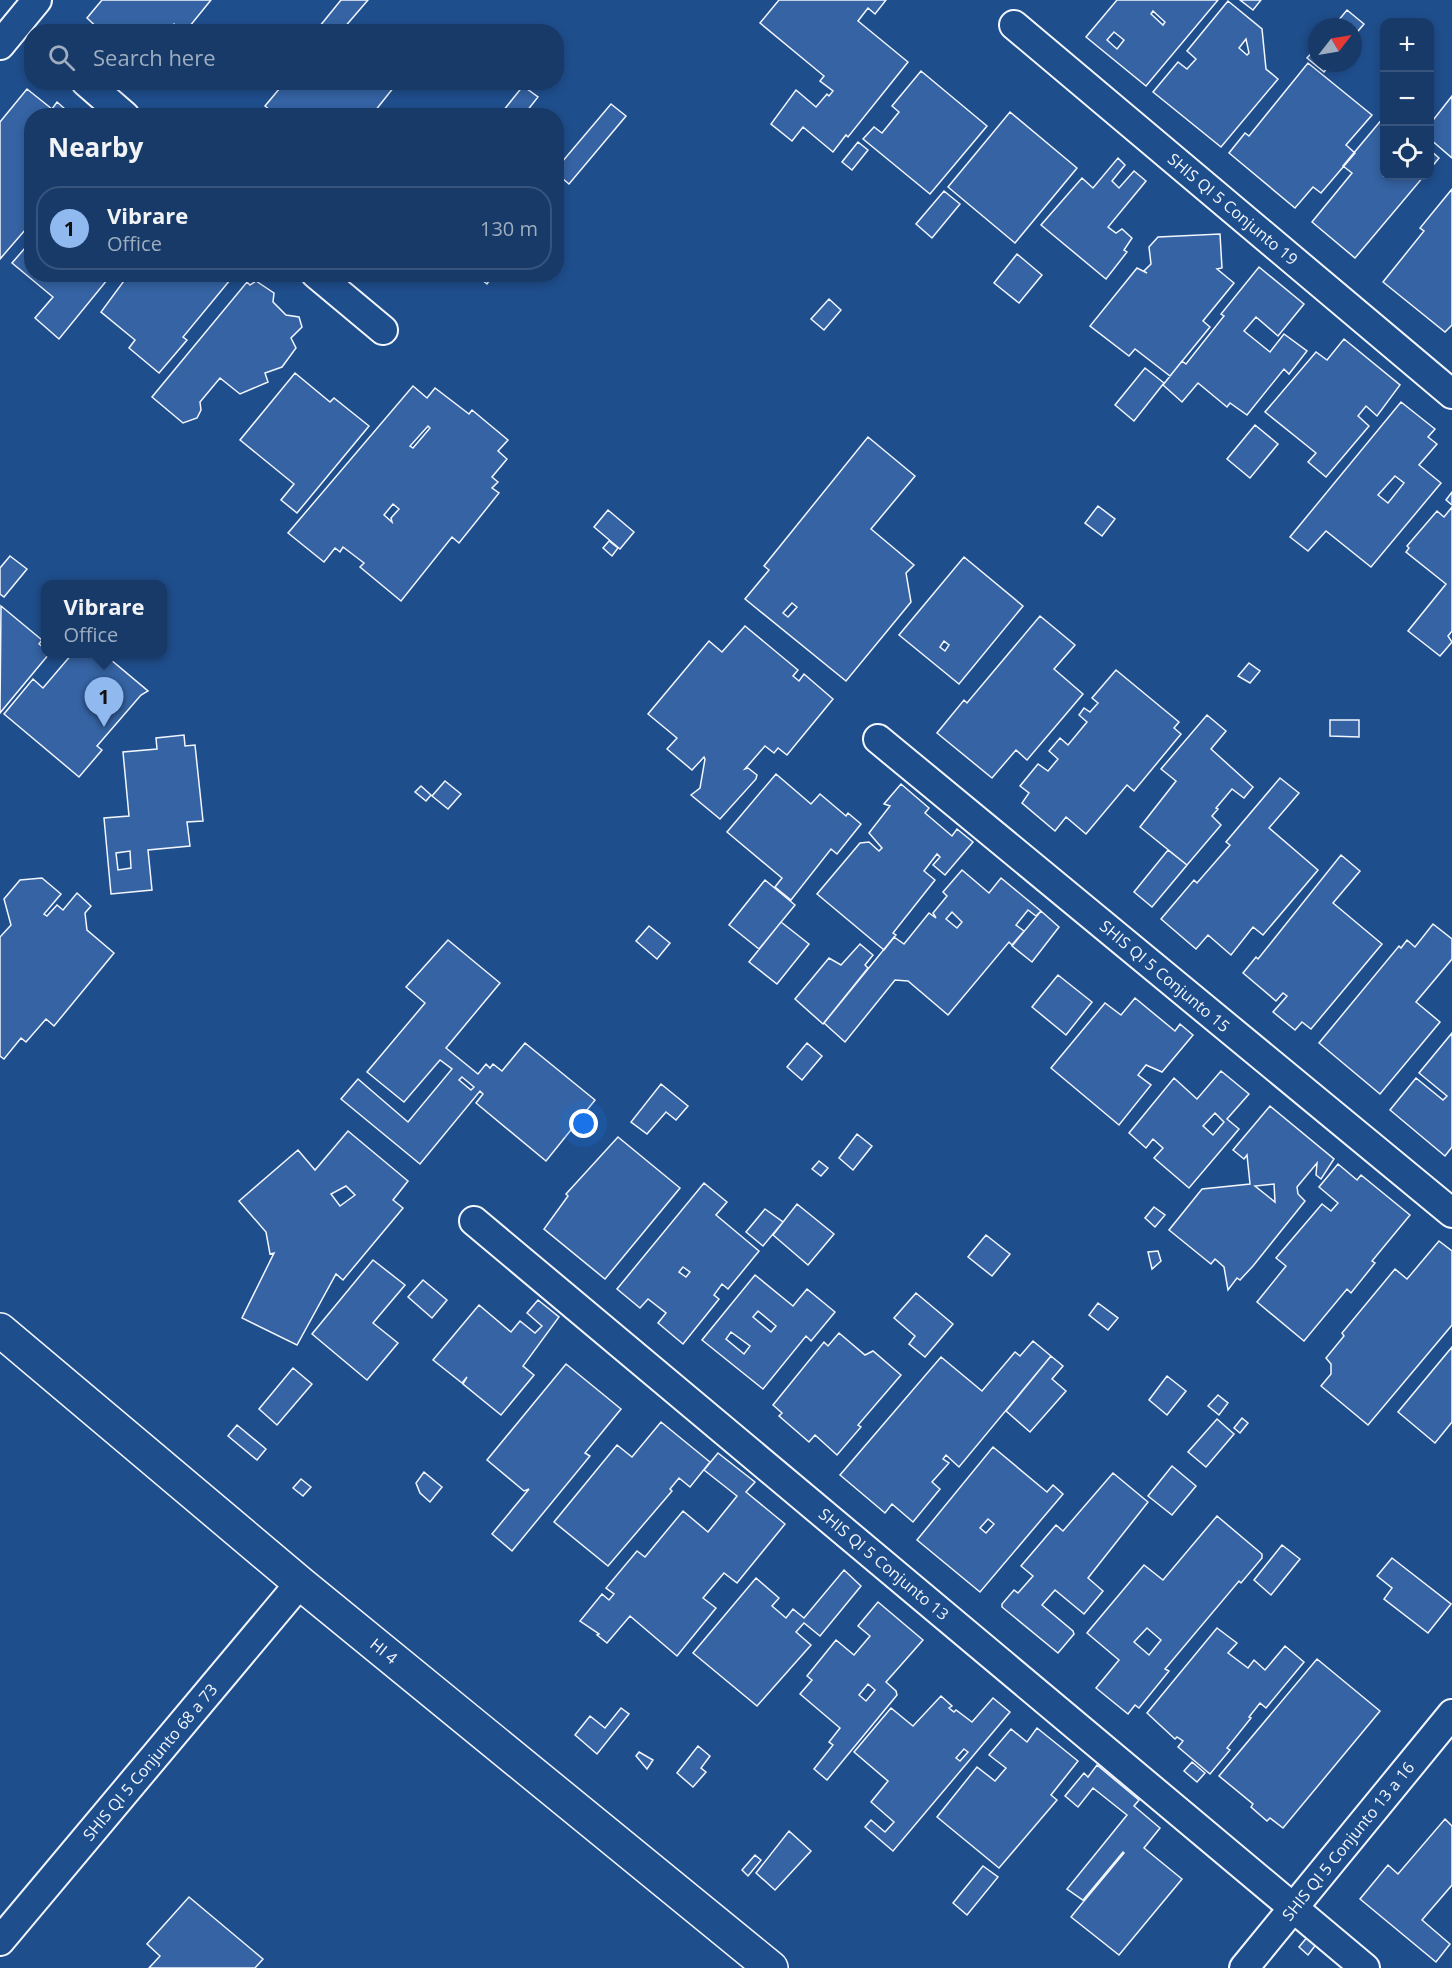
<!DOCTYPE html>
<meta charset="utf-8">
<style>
body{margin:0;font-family:"Open Sans",sans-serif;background:#20416f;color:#f1f3f6}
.controls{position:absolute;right:18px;top:18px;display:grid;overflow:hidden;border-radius:12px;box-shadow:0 3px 9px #0003}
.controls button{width:54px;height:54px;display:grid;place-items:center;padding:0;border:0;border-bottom:2px solid #36547d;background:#173a69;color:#f1f3f6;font:30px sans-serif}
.compass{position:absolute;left:1308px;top:18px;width:54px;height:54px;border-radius:50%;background:#173a69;box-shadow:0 3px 9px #0003;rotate:59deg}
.you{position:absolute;left:584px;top:1124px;width:21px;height:21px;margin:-15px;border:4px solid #fff;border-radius:50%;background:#1a73e8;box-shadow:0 0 0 9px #1a73e833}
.badge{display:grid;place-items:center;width:39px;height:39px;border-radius:50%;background:#90b9f0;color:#111;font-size:20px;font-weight:700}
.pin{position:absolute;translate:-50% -50px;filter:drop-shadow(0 2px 3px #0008)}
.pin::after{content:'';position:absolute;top:32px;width:21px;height:18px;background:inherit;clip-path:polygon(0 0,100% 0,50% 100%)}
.popup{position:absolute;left:41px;top:580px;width:126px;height:78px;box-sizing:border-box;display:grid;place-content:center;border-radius:12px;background:#173a69;filter:drop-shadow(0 2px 4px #0005);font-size:20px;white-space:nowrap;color:#9eadc0}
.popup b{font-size:22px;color:#f1f3f6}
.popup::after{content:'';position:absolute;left:50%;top:100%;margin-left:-12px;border:12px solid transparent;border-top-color:#173a69}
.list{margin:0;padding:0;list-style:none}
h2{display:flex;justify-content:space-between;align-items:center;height:78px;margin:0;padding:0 24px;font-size:26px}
h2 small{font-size:20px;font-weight:400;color:#9eadc0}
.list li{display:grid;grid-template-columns:39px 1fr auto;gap:18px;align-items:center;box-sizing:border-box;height:84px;margin:0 12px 12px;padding:0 12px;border:2px solid #36547d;border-radius:24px}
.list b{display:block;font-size:22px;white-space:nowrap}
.list p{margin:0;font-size:20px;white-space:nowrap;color:#9eadc0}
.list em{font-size:20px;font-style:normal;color:#9eadc0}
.icon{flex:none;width:33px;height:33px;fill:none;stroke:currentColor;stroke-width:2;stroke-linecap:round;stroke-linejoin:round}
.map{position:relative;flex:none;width:1452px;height:1968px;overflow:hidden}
.search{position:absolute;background:#173a69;box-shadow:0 3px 9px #0003;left:24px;top:24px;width:540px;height:66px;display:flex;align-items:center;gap:15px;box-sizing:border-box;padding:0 21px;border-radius:24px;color:#9eadc0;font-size:22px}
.panel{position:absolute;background:#173a69;box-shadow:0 3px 9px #0003;left:24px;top:108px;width:540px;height:174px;border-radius:24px}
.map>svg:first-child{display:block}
.building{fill:#3563a3;stroke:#f2f6ff;stroke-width:1.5;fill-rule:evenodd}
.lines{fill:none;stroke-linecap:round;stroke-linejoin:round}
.minor-casing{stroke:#f2f6ff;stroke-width:32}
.tertiary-casing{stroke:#f2f6ff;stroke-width:36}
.minor{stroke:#1f4e8c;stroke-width:28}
.tertiary{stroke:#1f4e8c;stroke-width:33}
.labels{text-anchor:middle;stroke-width:4.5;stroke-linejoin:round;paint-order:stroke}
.street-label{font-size:16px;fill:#f2f6ff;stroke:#1f4e8c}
</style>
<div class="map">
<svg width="1452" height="1968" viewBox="0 0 1452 1968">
<rect width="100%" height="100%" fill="#1f4e8c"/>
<path class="building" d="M102,0H211L185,32L174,24L168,32H102L87,18Z
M341,0H368L343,29L346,32H315Z
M779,0H886L875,14L868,8L858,21L908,62L848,137L846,135L833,152L803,127L792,141L771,124L796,90L816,107L827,94L829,96L833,91L820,81L824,76L760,23Z
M1117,0H1218L1146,86L1086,37ZM1153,11L1165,22L1163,25L1151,14ZM1114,32L1124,40L1117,49L1107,40Z
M1240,0H1261L1253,10Z
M1228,1L1262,29L1266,69L1278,79L1221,147L1153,92L1178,62L1187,69L1196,59L1187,51ZM1246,39L1249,53L1247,55L1239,48Z
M1347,10L1364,24L1353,37V27H1333Z
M1317,47V63H1331L1324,72L1307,58Z
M1308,63L1372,115L1346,145L1355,153L1321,193L1313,187L1295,208L1229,153L1245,133L1249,136Z
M921,71L987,126L930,194L863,139L874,127L882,133L899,112L892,106Z
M285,82H398L371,116H265L270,110L265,106Z
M523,86L538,97L523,116H499Z
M27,89L52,109L57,102L73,116H32V222L0,259V122Z
M1452,96V158L1430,139V124Z
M611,104L626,116L569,184L556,173V169Z
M1010,112L1077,168L1015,243L948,187Z
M1383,118L1384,176H1424L1355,258L1312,222L1352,173L1343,166Z
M858,142L868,150L852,170L842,162Z
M1430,150L1439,158L1430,169Z
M1118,158L1125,165L1112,181L1119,188L1134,171L1146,181L1108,227L1116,233L1122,229L1132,238L1124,250L1127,252L1106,279L1041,225L1082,178L1093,188Z
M1452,189V325L1445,332L1383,282L1424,231L1420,228Z
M944,191L960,204L932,238L916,224Z
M1220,234L1222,268L1217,269L1234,283L1203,321L1210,327L1170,376L1135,349L1129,356L1090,326L1137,268L1147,273L1144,271L1151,264L1149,247L1158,237Z
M32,240V274H112L59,339L35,318L53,297L12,263Z
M1017,254L1042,275L1019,303L994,283Z
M1259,267L1304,304L1278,336L1256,317L1244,331L1270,352L1284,334L1307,351L1289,374L1284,369L1247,415L1230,403L1227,407L1198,383L1182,402L1163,385L1182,361L1186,364L1224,316L1221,314Z
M129,274H235L183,337L187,340L159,373L129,348L135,340L101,312Z
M475,274H494L487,284Z
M256,281L274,293L273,302L286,315L299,317L302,327L291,338L296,348L282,367L265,373L268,382L240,394L220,378L200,402L201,410L197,418L183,423L152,397L247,282L250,285Z
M829,299L841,310L824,330L811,319Z
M1344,339L1400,385L1377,416L1366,406L1358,416L1369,426L1326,477L1308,462L1316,453L1265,412L1316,352L1327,360Z
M1145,368L1164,383L1134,421L1115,405Z
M295,373L330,402L334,398L369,426L297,513L281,500L294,484L240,440Z
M413,386L427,398L435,388L469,414L472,410L508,440L498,451L507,459L492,477L498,482L492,488L499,493L459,543L452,537L401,601L360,567L364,563L343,547L340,552L335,548L324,562L288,533ZM428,426L430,428L413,448L410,446ZM393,504L399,509L391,518L392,522L384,515Z
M1401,402L1435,429L1428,437L1437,444L1419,465L1441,483L1371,567L1326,531L1308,551L1290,537ZM1395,476L1404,483L1388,503L1378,495Z
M1255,425L1278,444L1250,478L1227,459Z
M868,437L915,476L871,529L914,565L906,573L911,602L846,681L745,599L769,570L764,566ZM792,603L797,607L788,617L783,613Z
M1452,492V505L1446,500Z
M1098,506L1115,519L1102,536L1085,523Z
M1452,507V631L1448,636L1452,642L1440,656L1408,631L1446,584L1406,552L1409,548L1407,546L1437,511L1444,517Z
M608,510L634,532L620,549L594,527Z
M609,541L618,548L612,556L603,548Z
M10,556L27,569L4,597L0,594V568Z
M964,557L1023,606L959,684L899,635ZM944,641L949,645L945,651L940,647Z
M1,606L42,640L39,644L45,649V654H49L0,713Z
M1040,616L1075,645L1054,669L1083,694L1027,760L1016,750L992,778L937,733L964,700L967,703Z
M745,626L798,670L793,676L799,681L804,674L833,699L787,755L778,748L774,753L765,746L745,769L748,768L757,775L756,779L720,819L691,795L700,788L705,759L704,757L692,770L667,749L677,738L648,714L709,641L722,652Z
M72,654H108L111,657L110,659L148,691L141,695L97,746L102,750L79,777L4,714L33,679L43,688Z
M1249,663L1260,671L1250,683L1238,676Z
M1116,670L1179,722L1174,728L1181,734L1134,791L1127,785L1086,834L1066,817L1055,831L1022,803L1029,793L1020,786L1038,764L1048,771L1058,759L1049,751L1060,738L1068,745L1087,722L1079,715L1084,708L1090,712L1098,703L1092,698Z
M1207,715L1226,731L1211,749L1253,787L1244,798L1232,789L1216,808L1218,809L1212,816L1221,825L1187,865L1140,827L1176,781L1161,769Z
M1330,720H1359V737L1330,736Z
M184,735L185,746L195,745L203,821L187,822L190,846L148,850L152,890L111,894L104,818L129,816L123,752L157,749L156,738ZM130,851L131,868L118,870L116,853Z
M776,774L811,804L820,794L846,816L848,813L861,824L837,854L831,849L791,900L775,887L782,878L727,832Z
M1280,778L1299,793L1269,828L1318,870L1263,935L1253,927L1231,955L1208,935L1196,949L1161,919L1194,880L1197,883L1230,845L1226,842Z
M445,781L461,794L448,809L432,796Z
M901,784L929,808L925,813L952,836L957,829L973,842L945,875L933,865L940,857L937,854L924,871L935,880L893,933L896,935L884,950L817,894L860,843L869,842L879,851L882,848L869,833L890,806L884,804Z
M421,786L431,795L426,801L415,792Z
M1168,850L1187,865L1152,907L1134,892Z
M1341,855L1360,871L1333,903L1382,944L1311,1029L1302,1022L1295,1030L1273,1012L1287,996L1283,993L1276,1001L1243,973L1256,957L1258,959Z
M962,870L989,893L1001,878L1041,911L1036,916L1028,910L1016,925L1024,931L1012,945L1009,942L948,1015L908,981L895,980L845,1042L824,1023L894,937L904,944L929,913L936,918L933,913L947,896L943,892ZM952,912L962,922L957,928L946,919Z
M42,878L61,894L44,914L47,916L57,905L63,910L77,893L91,906L85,913L87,930L114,953L54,1026L46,1019L26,1042L21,1038L4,1059L0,1056V937L11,925L4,899L20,880Z
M765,880L795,905L759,949L729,925Z
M1041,911L1059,927L1032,962L1012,946Z
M781,922L809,944L777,984L749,962Z
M1433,924L1452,939V959L1416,1002L1440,1022L1380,1094L1319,1043L1399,946L1401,948L1407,940L1415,947Z
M649,926L670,943L657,959L636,941Z
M448,940L500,983L446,1048L478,1074L486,1064L490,1068L493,1064L502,1071L525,1043L595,1100L546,1161L476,1103L483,1094L480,1091L420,1164L341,1099L358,1079L408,1122L452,1069L440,1060L404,1102L367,1072L425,1003L406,987ZM462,1077L474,1087L471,1090L459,1080Z
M860,944L873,955L865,965L868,968L823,1024L795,999L829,958L841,965Z
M1058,975L1092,1002L1066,1035L1032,1007Z
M1135,998L1175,1031L1180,1024L1193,1035L1162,1072L1146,1065L1138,1075L1151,1085L1119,1125L1051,1068L1105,1003L1121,1015Z
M1452,1033V1147L1445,1156L1390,1110L1416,1078L1443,1100L1447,1096L1419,1073Z
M807,1043L822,1056L802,1080L787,1067Z
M1221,1071L1249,1094L1227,1119L1239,1129L1189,1188L1154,1158L1163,1148L1153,1139L1146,1148L1129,1133L1174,1078L1197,1099ZM1215,1113L1224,1122L1213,1135L1203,1126Z
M661,1084L688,1106L676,1120L666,1112L647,1134L631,1122Z
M1270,1106L1334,1159L1321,1179L1316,1175L1317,1163L1297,1187L1298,1194L1305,1201L1253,1266L1240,1280L1237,1278L1228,1290L1224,1267L1215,1259L1211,1264L1169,1230L1202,1189L1250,1184L1247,1155L1244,1159L1233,1150ZM1274,1184L1275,1202L1255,1186Z
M348,1131L408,1181L393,1200L403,1208L343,1280L336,1274L297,1345L242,1318L274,1253L270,1254L266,1232L239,1201L298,1150L315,1170ZM346,1186L355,1195L340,1206L331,1194Z
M857,1134L872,1146L853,1170L839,1158Z
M618,1137L680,1188L605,1279L544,1229L568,1196L566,1194Z
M819,1161L828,1168L821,1176L812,1169Z
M1338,1164L1357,1180L1361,1175L1410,1215L1372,1261L1375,1263L1351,1293L1347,1289L1304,1341L1257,1302L1286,1266L1276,1258L1322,1204L1331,1211L1338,1203L1319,1187Z
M704,1183L727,1202L716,1215L759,1251L728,1289L722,1284L714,1295L719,1299L683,1344L658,1323L666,1313L648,1299L640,1308L617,1289ZM683,1267L690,1272L686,1277L679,1272Z
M797,1204L834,1234L808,1265L773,1235Z
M1154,1207L1165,1215L1155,1227L1145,1218Z
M765,1209L783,1222L763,1246L746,1232Z
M986,1235L1010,1254L992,1276L968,1257Z
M1439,1241L1452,1251V1325L1368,1425L1321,1386L1331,1374V1364L1326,1358L1344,1336L1342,1333L1395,1269L1407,1279Z
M1158,1251L1161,1261L1152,1269L1148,1252Z
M373,1260L405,1285L373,1323L398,1343L367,1380L312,1334Z
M755,1275L793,1306L807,1289L835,1312L811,1341L806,1336L763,1389L702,1340ZM758,1311L776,1326L771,1332L753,1317ZM731,1332L750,1346L744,1354L726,1339Z
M423,1280L447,1300L432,1318L408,1297Z
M916,1293L953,1324L925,1357L909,1344L915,1336L894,1318Z
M538,1300L559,1317L523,1366L534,1375L501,1415L463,1384L467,1377L462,1383L433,1360L479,1305L511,1332L520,1321L535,1333L542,1326L527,1313Z
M1098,1303L1118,1318L1108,1330L1089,1315Z
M839,1333L865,1355L873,1351L901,1375L858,1425L861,1427L837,1455L815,1435L809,1442L779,1416L782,1413L773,1405L824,1342L828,1346Z
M1033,1341L1051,1356L959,1467L946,1455L943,1459L949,1463L932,1482L940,1489L913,1522L892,1504L885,1513L840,1475L941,1357L982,1391L1015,1352L1020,1356Z
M1452,1347V1422L1435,1443L1398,1412Z
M1051,1356L1063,1366L1052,1379L1066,1391L1030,1432L1006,1411Z
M566,1364L621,1409L585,1453L590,1456L512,1551L492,1534L529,1489L524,1491L487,1460Z
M293,1368L312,1384L277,1425L259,1409Z
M1167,1376L1186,1391L1167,1415L1149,1400Z
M1218,1395L1228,1403L1219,1415L1208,1406Z
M1242,1418L1248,1423L1240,1433L1234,1428Z
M1217,1419L1234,1434L1206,1467L1188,1452Z
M661,1422L710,1462L690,1487L679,1478L670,1489L672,1491L608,1566L554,1522L617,1445L632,1457Z
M237,1425L266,1449L257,1460L228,1436Z
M993,1447L1047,1492L1053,1485L1063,1494L980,1592L917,1540ZM988,1519L994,1524L986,1533L980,1528Z
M718,1453L755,1482L746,1492L785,1524L737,1583L724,1573L703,1598L716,1608L677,1656L630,1616L607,1643L597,1635L599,1634L580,1621L602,1594L609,1600L614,1594L606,1588L637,1551L645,1557L683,1511L708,1532L737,1496L704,1470Z
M1172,1466L1196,1486L1172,1515L1148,1496Z
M424,1472L442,1487L430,1502L420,1493L416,1483Z
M1113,1473L1148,1502L1088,1578L1103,1591L1084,1614L1055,1590L1042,1605L1073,1631L1074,1634L1058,1653L1002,1607V1604L1014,1590L1018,1593L1033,1576L1021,1566L1056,1525L1063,1531Z
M301,1479L311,1487L303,1496L293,1488Z
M1217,1516L1262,1554V1558L1241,1583L1239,1581L1165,1669L1169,1671L1139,1708L1135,1705L1128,1714L1096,1688L1119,1660L1087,1633L1144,1565L1163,1580ZM1147,1628L1161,1640L1149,1655L1134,1642Z
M1282,1545L1300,1559L1271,1595L1254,1580Z
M1392,1558L1451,1604L1428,1633L1384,1599L1392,1588L1377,1576Z
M844,1570L861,1586L820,1636L804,1623L796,1632L811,1645L757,1706L693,1653L756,1578L779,1598L772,1606L786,1618L793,1609L804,1618Z
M878,1602L923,1640L886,1682L896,1691L897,1695L827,1780L814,1769L833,1745L829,1742L840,1728L800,1694L812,1680L807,1676L836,1640L854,1655L870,1636L858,1626ZM868,1684L875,1690L866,1701L859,1695Z
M1217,1628L1237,1643L1228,1653L1248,1668L1254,1660L1265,1670L1285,1646L1304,1662L1266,1708L1260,1703L1249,1717L1251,1718L1227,1748L1230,1750L1210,1774L1178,1747L1183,1741L1177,1737L1175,1739L1147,1713Z
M1317,1659L1380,1711L1283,1828L1270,1818L1267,1821L1251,1807L1253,1804L1219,1776Z
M941,1696L952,1706L949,1708L954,1712L956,1710L972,1722L993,1698L1010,1712L893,1851L865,1827L871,1820L885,1832L894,1822L871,1802L888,1781L854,1752L891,1708L913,1726ZM964,1749L968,1752L960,1761L956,1758Z
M621,1708L629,1714L597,1754L575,1735L590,1716L605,1728Z
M1037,1728L1078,1761L1051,1795L1057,1800L999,1868L937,1817L977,1767L995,1781L1006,1768L989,1755L1011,1729L1027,1742Z
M698,1746L710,1756L701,1768L706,1772L693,1787L677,1773Z
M639,1752L653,1760L647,1769L636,1756Z
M1192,1762L1205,1773L1197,1782L1184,1771Z
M1097,1765L1139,1800L1134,1806L1160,1828L1144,1848L1182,1879L1119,1955L1071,1917L1084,1901L1067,1889L1127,1815L1093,1788L1078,1807L1065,1796L1084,1773L1088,1777ZM1123,1852L1124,1853L1085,1900L1084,1899Z
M1445,1819L1452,1826V1885L1422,1920L1450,1944L1436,1962L1360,1899L1388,1865L1398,1874Z
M789,1831L811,1851L775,1890L756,1873Z
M755,1855L761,1860L748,1876L742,1870Z
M983,1866L998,1877L967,1915L953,1903Z
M189,1897L263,1959L255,1968H149L160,1956L147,1944Z
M1309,1935L1318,1942L1308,1955L1299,1947Z"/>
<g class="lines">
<g class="minor-casing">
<path id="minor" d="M1014,25L1452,394
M0,45L37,0
M86,82L125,116
M316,274L383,330
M878,739L1452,1213
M474,1221L1365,1968
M0,1941L300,1583
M1244,1968L1452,1714"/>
</g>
<g class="tertiary-casing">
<path id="tertiary" d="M0,1330L300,1583L771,1968"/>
</g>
<use href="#minor" class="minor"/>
<use href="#tertiary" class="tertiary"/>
</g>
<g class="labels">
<g class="street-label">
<text transform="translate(1233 209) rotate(40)" y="6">SHIS QI 5 Conjunto 19</text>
<text transform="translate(1165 976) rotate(40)" y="6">SHIS QI 5 Conjunto 15</text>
<text transform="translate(884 1564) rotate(40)" y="6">SHIS QI 5 Conjunto 13</text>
<text transform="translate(384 1651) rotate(39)" y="6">HI 4</text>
<text transform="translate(150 1762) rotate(-50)" y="6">SHIS QI 5 Conjunto 68 a 73</text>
<text transform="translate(1348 1841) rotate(-51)" y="6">SHIS QI 5 Conjunto 13 a 16</text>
</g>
</g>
</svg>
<div class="controls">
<button>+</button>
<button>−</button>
<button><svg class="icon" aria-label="locate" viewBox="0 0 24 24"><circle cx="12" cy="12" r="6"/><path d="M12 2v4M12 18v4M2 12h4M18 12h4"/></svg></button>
</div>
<svg class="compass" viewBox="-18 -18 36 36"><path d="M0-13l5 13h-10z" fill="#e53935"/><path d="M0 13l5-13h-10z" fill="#9eadc0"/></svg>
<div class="you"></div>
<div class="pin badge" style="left:104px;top:727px">1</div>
<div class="popup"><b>Vibrare</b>Office</div>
<div class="search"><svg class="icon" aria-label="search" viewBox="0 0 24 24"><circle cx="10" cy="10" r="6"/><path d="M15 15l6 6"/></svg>Search here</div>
<section class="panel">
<h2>Nearby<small></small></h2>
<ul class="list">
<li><span class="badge">1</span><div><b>Vibrare</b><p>Office</p></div><em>130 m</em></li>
</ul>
</section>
</div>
